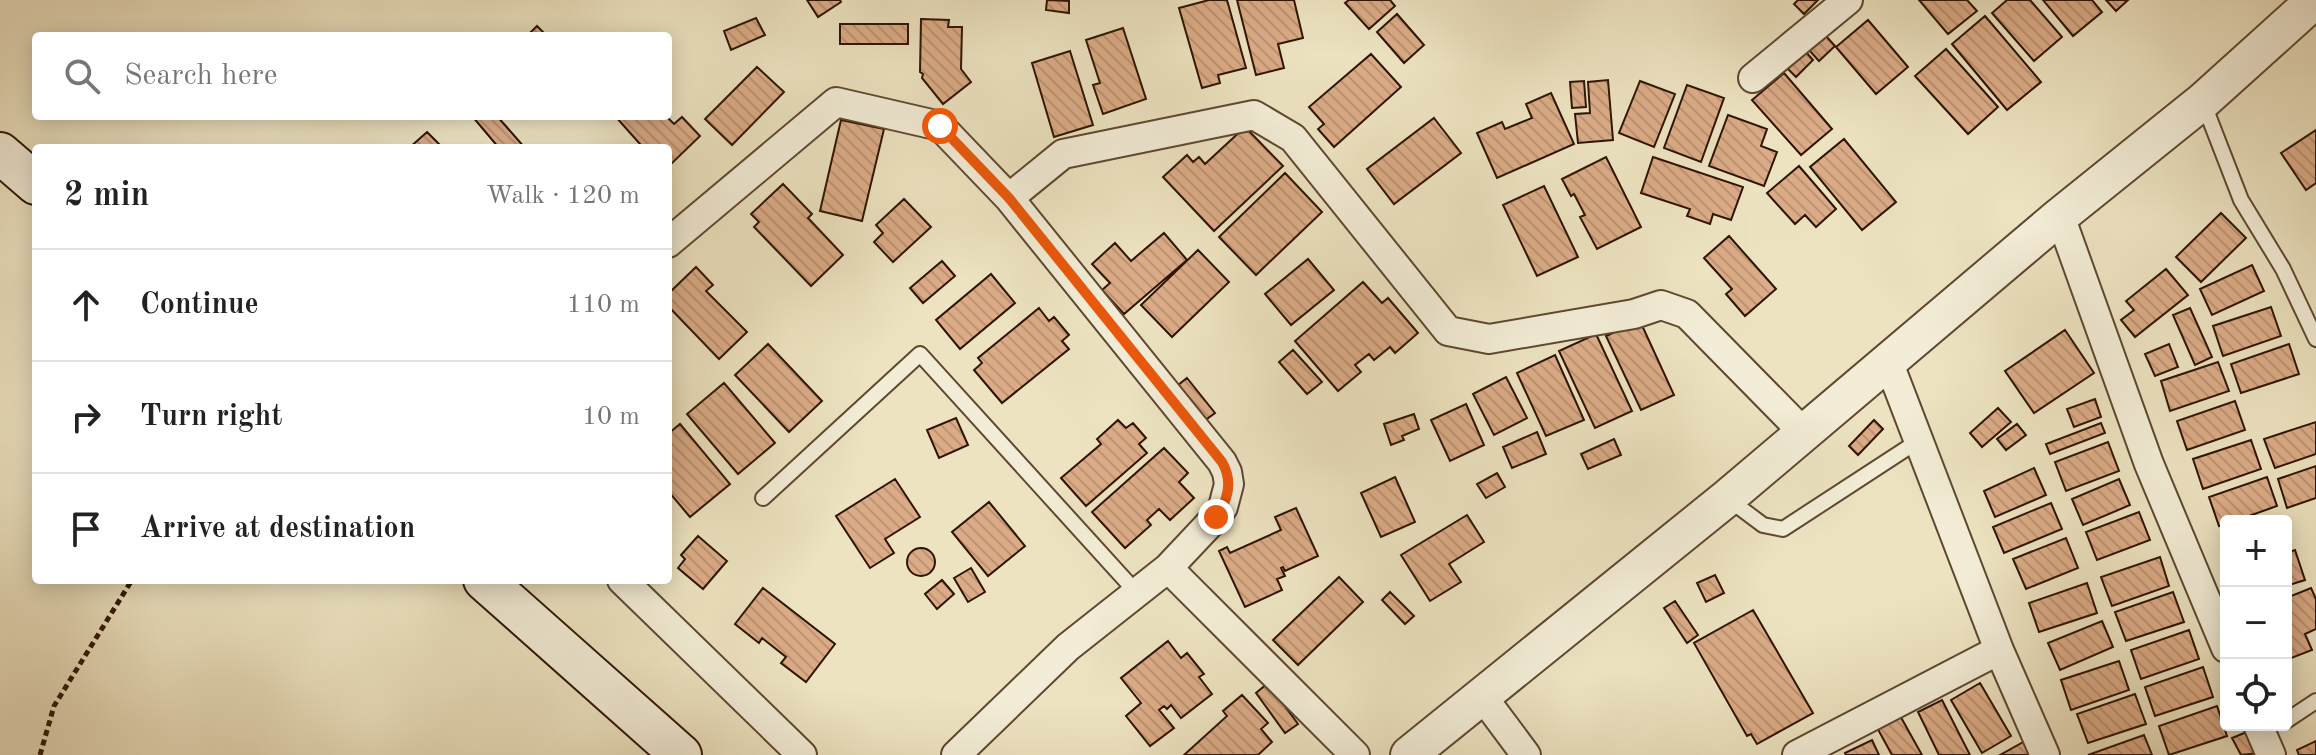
<!DOCTYPE html>
<meta charset="utf-8">
<style>
body{margin:0;font-family:"Old Standard TT",serif;background:#f2f2f2;color:#222}
.controls{position:absolute;right:24px;bottom:24px;display:grid;overflow:hidden;border-radius:8px;box-shadow:0 4px 20px #0003}
.controls button{width:72px;height:72px;display:grid;place-items:center;padding:0;border:0;border-bottom:2px solid #e0e0e0;background:#fff;color:#222;font:40px sans-serif}
.stop{position:absolute;width:24px;height:24px;margin:-18px;border:6px solid #ea580c;border-radius:50%;background:#fff}
.stop.end{background:#ea580c;border-color:#fff;box-shadow:0 2px 8px #0008}
.list{margin:0;padding:0;list-style:none}
h2{display:flex;justify-content:space-between;align-items:center;height:104px;margin:0;padding:0 32px;font-size:34px}
h2 small{font-size:26px;font-weight:400;color:#767676}
.list li{display:grid;grid-template-columns:52px 1fr auto;gap:24px;align-items:center;box-sizing:border-box;height:112px;padding:0 32px;border-top:2px solid #e0e0e0}
.list b{display:block;font-size:30px;white-space:nowrap}
.list em{font-size:26px;font-style:normal;color:#767676}
.icon{flex:none;width:44px;height:44px;fill:none;stroke:currentColor;stroke-width:2;stroke-linecap:round;stroke-linejoin:round}
.map{position:relative;flex:none;width:2316px;height:755px;overflow:hidden}
.search{position:absolute;background:#fff;box-shadow:0 4px 20px #0003;left:32px;top:32px;width:640px;height:88px;display:flex;align-items:center;gap:20px;box-sizing:border-box;padding:0 28px;border-radius:8px;color:#767676;font-size:30px}
.panel{position:absolute;background:#fff;box-shadow:0 4px 20px #0003;left:32px;top:144px;width:640px;height:440px;border-radius:8px}
.map>svg:first-child{display:block}
.building{fill:url(#building-back-hatch);stroke:#2e1400;stroke-width:2}
.lines{fill:none;stroke-linecap:round;stroke-linejoin:round}
.service-casing{stroke:#5e4830;stroke-width:18}
.minor-casing{stroke:#5e4830;stroke-width:32}
.tertiary-casing{stroke:#5e4830;stroke-width:40}
.secondary-casing{stroke:#2e1400;stroke-width:44}
.path{stroke:#2e1400;stroke-width:5;stroke-dasharray:6 4;stroke-linecap:butt}
.service{stroke:#f3edd7;stroke-width:14}
.minor{stroke:#f3edd7;stroke-width:28}
.tertiary{stroke:#f3edd7;stroke-width:36}
.secondary{stroke:#f3edd7;stroke-width:40}
.route{stroke:#ea580c;stroke-width:10}
</style>
<div class="map">
<svg width="2316" height="755" viewBox="0 0 2316 755">
<defs>
<pattern id="building-back-hatch" width="6" height="6" patternUnits="userSpaceOnUse" patternTransform="scale(2)"><rect width="6" height="6" fill="#dbac87"/><path d="M-1 5l2 2M0 0l6 6M5-1l2 2" fill="none" stroke="#bc9373"/></pattern>
</defs>
<rect width="100%" height="100%" fill="#ede3c1"/>
<filter id="stains"><feTurbulence type="fractalNoise" baseFrequency=".0025" numOctaves="4"/><feColorMatrix values="0 0 0 0 .2 0 0 0 0 .09 0 0 0 0 .02 0 0 0 .5 -.17"/></filter>
<radialGradient id="worn" r=".72"><stop offset=".6" stop-color="#630" stop-opacity="0"/><stop offset="1" stop-color="#630" stop-opacity=".3"/></radialGradient>
<path class="building" d="M807,0H840L841,2L818,17Z
M1047,0L1069,1V13L1046,10Z
M1209,0H1227L1246,68L1218,75L1220,83L1202,88L1179,8Z
M1237,0H1294L1303,38L1278,44L1284,68L1256,75Z
M1349,0H1390L1395,6L1369,29L1345,3Z
M1798,0H1818L1804,14L1794,4Z
M1919,0H1967L1977,11L1948,34Z
M2007,0H2030L2062,37L2034,61L1992,13Z
M2043,0H2092L2102,12L2073,36Z
M2106,0H2128L2116,11Z
M1397,14L1424,45L1404,63L1377,32Z
M1985,16L2041,82L2007,110L1952,44Z
M756,18L765,35L731,50L724,31Z
M921,19L949,20L948,27H962L961,69L971,82L943,104L922,78L923,74L920,72Z
M1868,20L1908,67L1876,94L1836,47Z
M840,24H908V44H840Z
M537,26L547,36H527Z
M1123,28L1146,99L1103,114L1093,85L1100,83L1086,40Z
M1825,35L1835,46L1819,61L1809,50Z
M1946,49L1998,107L1968,134L1915,76Z
M1070,51L1093,125L1054,137L1032,63Z
M1805,51L1813,60L1796,77L1787,68Z
M1371,54L1401,87L1334,147L1318,129L1324,124L1309,107Z
M757,67L784,92L732,145L705,119Z
M1784,73L1832,129L1801,155L1752,100Z
M1608,80L1613,140L1578,143L1575,114L1590,113L1588,82Z
M1584,81L1586,107L1572,108L1570,82Z
M1640,81L1675,94L1654,147L1619,133Z
M1687,85L1724,98L1701,162L1664,148Z
M1551,93L1574,144L1497,178L1477,133L1502,122L1505,129L1532,118L1526,104Z
M1728,115L1767,129L1761,146L1777,152L1764,186L1709,166Z
M472,116H497L525,148H499Z
M615,116H666L674,124L682,117L700,136L668,167V148H635L640,144Z
M1434,118L1461,153L1394,204L1367,169Z
M841,120L884,129L862,221L820,211Z
M1245,127L1283,166L1214,231L1163,177L1187,155L1193,162L1199,157L1205,164Z
M2316,130V183L2306,190L2281,153Z
M427,132L443,148H409Z
M1844,139L1896,202L1862,230L1810,167Z
M1606,157L1641,227L1597,249L1580,217L1585,215L1574,194L1571,196L1562,179Z
M1653,157L1743,187L1731,220L1713,214L1710,224L1687,216L1690,209L1641,193Z
M1799,166L1836,209L1816,227L1805,215L1795,224L1767,193Z
M1285,173L1322,212L1256,275L1219,237Z
M783,184L812,214L808,218L843,255L811,286L754,227L759,222L751,214Z
M1544,186L1578,257L1537,276L1503,205Z
M904,199L931,227L893,262L874,242L883,233L876,225Z
M2221,213L2246,238L2201,282L2176,257Z
M1164,233L1187,260L1124,314L1102,290L1110,283L1092,264L1115,243L1131,261Z
M1729,236L1776,289L1745,316L1726,294L1732,289L1704,258Z
M1198,250L1229,282L1172,337L1141,305Z
M1308,259L1334,290L1291,325L1265,294Z
M942,261L955,276L923,303L910,288Z
M2252,265L2264,291L2212,315L2200,289Z
M696,267L713,285L706,291L747,332L719,359L668,306V294Z
M2166,269L2188,295L2135,337L2121,320L2134,310L2126,301Z
M991,274L1015,303L960,349L936,320Z
M1363,282L1382,303L1388,298L1418,333L1395,353L1390,347L1374,360L1369,354L1355,365L1361,372L1338,391L1295,341Z
M2271,307L2281,336L2223,356L2213,326Z
M1039,308L1049,321L1054,317L1069,335L1062,341L1069,349L1002,403L974,370L982,363L978,358Z
M2190,308L2212,357L2195,365L2173,315Z
M1640,321L1674,395L1641,410L1606,336Z
M2065,330L2094,373L2034,413L2005,371Z
M1596,334L1632,411L1595,428L1559,351Z
M768,344L822,401L789,432L735,375Z
M2169,344L2178,367L2155,376L2145,354Z
M2289,344L2299,374L2241,393L2231,364Z
M1293,350L1322,382L1307,394L1279,362Z
M1555,355L1584,420L1546,436L1517,373Z
M2218,362L2229,391L2170,411L2161,381Z
M1506,377L1527,418L1494,435L1473,394Z
M1187,378L1215,413L1204,421L1177,386Z
M724,383L775,443L738,474L687,414Z
M2095,399L2101,417L2074,427L2067,409Z
M2235,401L2245,430L2187,450L2177,421Z
M1466,404L1484,445L1450,461L1431,420Z
M1998,408L2011,422L1982,447L1970,433Z
M1414,414L1419,429L1402,436L1404,440L1391,445L1384,424Z
M956,418L968,445L939,458L927,430Z
M1118,420L1126,428L1133,423L1146,438L1139,444L1147,453L1086,506L1061,478L1101,444L1097,439Z
M1874,420L1883,429L1858,455L1849,446Z
M2316,422V454L2275,468L2264,439Z
M2101,423L2105,433L2050,454L2046,444Z
M680,424L730,484L690,517L668,491V434Z
M2017,424L2026,435L2006,450L1997,439Z
M1537,432L1546,454L1512,468L1503,447Z
M1614,439L1621,455L1588,469L1581,454Z
M2251,440L2261,469L2203,489L2193,459Z
M2108,442L2119,471L2066,491L2055,462Z
M1164,448L1188,473L1179,482L1194,498L1170,520L1159,509L1147,520L1151,525L1125,548L1092,512Z
M2316,466V498L2287,508L2278,479Z
M2034,468L2046,495L1995,517L1984,491Z
M1497,473L1505,487L1486,498L1477,484Z
M1395,477L1415,522L1381,537L1361,493Z
M2267,477L2277,506L2235,521H2226V524L2219,526L2209,497Z
M895,479L920,517L885,539L894,553L870,568L836,516Z
M2119,479L2130,505L2083,525L2072,499Z
M989,502L1025,546L988,576L952,532Z
M2051,503L2062,529L2004,553L1993,527Z
M1296,508L1318,556L1285,571L1283,567L1281,568L1285,576L1277,579L1282,590L1245,607L1219,551L1227,547L1230,553L1281,530L1275,517Z
M2139,512L2150,540L2097,560L2086,532Z
M1467,515L1484,542L1449,564L1461,582L1430,601L1401,555Z
M698,536L727,561L703,589L678,568L685,559L681,555Z
M2066,538L2078,568L2026,589L2013,559Z
M907 562a14 14 0 1 1 28 0a14 14 0 1 1-28 0Z
M2295,550L2305,580L2286,586V553Z
M2160,557L2169,586L2112,606L2101,577Z
M971,568L985,592L968,602L954,578Z
M1715,575L1724,593L1706,602L1697,583Z
M1339,577L1363,602L1298,665L1273,640Z
M942,580L954,594L937,609L925,594Z
M2087,583L2097,613L2039,632L2029,603Z
M763,588L835,644L806,682L781,663L786,657L762,638L759,643L735,624Z
M2311,588L2316,599V629L2305,634L2312,650L2286,660V598Z
M1390,592L1414,616L1405,624L1382,600Z
M2173,592L2184,622L2126,641L2115,612Z
M1675,601L1698,635L1687,643L1664,608Z
M1753,610L1813,713L1757,744L1751,734L1747,736L1694,643Z
M2102,621L2113,647L2060,670L2048,643Z
M2189,630L2199,659L2141,679L2131,650Z
M1168,641L1181,658L1187,653L1204,674L1199,677L1212,694L1181,718L1171,705L1167,709L1164,706L1159,710L1174,728L1150,746L1126,716L1141,703L1121,678Z
M2119,661L2129,690L2071,710L2061,680Z
M2203,667L2213,697L2155,716L2145,687Z
M1268,683L1298,724L1285,733L1256,693Z
M1980,683L2011,736L1982,753L1951,700Z
M2135,694L2146,724L2088,743L2077,714Z
M1242,695L1268,723L1261,729L1272,742L1258,755H1184L1227,716L1223,711Z
M1942,700L1970,755H1939L1918,712Z
M2217,706L2227,736L2169,755L2159,726Z
M1898,712L1922,755H1892L1875,724Z
M2249,731L2259,753L2241,755L2232,738Z
M2144,735L2152,755H2088Z
M1872,740L1879,755H1846L1845,753Z
M2025,741L2033,755H2000Z
M2316,741V755H2299L2297,750Z"/>
<g class="lines">
<g class="service-casing">
<path id="service" d="M2203,102L2241,200L2283,269L2316,339
M763,498L920,354L1137,593
M1727,498L1763,525L1783,529L1918,441
M2286,721L2316,701"/>
</g>
<g class="minor-casing">
<path id="minor" d="M1753,78L1848,0
M1009,198L1063,154L1254,115L1293,138L1448,331L1489,339L1634,314L1661,305L1687,314L1803,432
M2060,216L2149,464L2226,648
M668,243L836,102L940,126L1009,198L1222,462L1227,472L1229,484L1223,507L1216,517L1168,568L1068,647L956,755
M1888,361L1999,650L2045,755
M1168,568L1355,755
M622,580L802,755
M1482,696L1526,755
M2258,725L2271,755
M1797,755L1999,650"/>
</g>
<g class="tertiary-casing">
<path id="tertiary" d="M1409,755L1727,498L2060,216L2203,101L2315,0"/>
</g>
<g class="secondary-casing">
<path id="secondary" d="M0,153L36,184
M484,580L681,755"/>
</g>
<path class="path" d="M40,755L54,706L132,580"/>
<use href="#service" class="service"/>
<use href="#minor" class="minor"/>
<use href="#tertiary" class="tertiary"/>
<use href="#secondary" class="secondary"/>
</g>
<g class="lines">
<path class="route" d="M940,126L1009,198L1222,462C1233,481 1229,499 1216,517"/>
</g>
<rect width="100%" height="100%" filter="url(#stains)"/>
<rect width="100%" height="100%" fill="url(#worn)"/>
</svg>
<div class="controls">
<button>+</button>
<button>−</button>
<button><svg class="icon" aria-label="locate" viewBox="0 0 24 24"><circle cx="12" cy="12" r="6"/><path d="M12 2v4M12 18v4M2 12h4M18 12h4"/></svg></button>
</div>
<div class="stop" style="left:940px;top:126px"></div>
<div class="stop end" style="left:1216px;top:517px"></div>
<div class="search"><svg class="icon" aria-label="search" viewBox="0 0 24 24"><circle cx="10" cy="10" r="6"/><path d="M15 15l6 6"/></svg>Search here</div>
<section class="panel">
<h2>2 min<small>Walk · 120 m</small></h2>
<ul class="list">
<li><svg class="icon" aria-label="ahead" viewBox="0 0 24 24"><path d="M12 20V5M6 11l6-6 6 6"/></svg><div><b>Continue</b></div><em>110 m</em></li>
<li><svg class="icon" aria-label="right" viewBox="0 0 24 24"><path d="M7 20v-9h11M14 6l5 5-5 5"/></svg><div><b>Turn right</b></div><em>10 m</em></li>
<li><svg class="icon" aria-label="arrive" viewBox="0 0 24 24"><path d="M6 21V4h12l-3 4 3 4H6"/></svg><div><b>Arrive at destination</b></div></li>
</ul>
</section>
</div>
